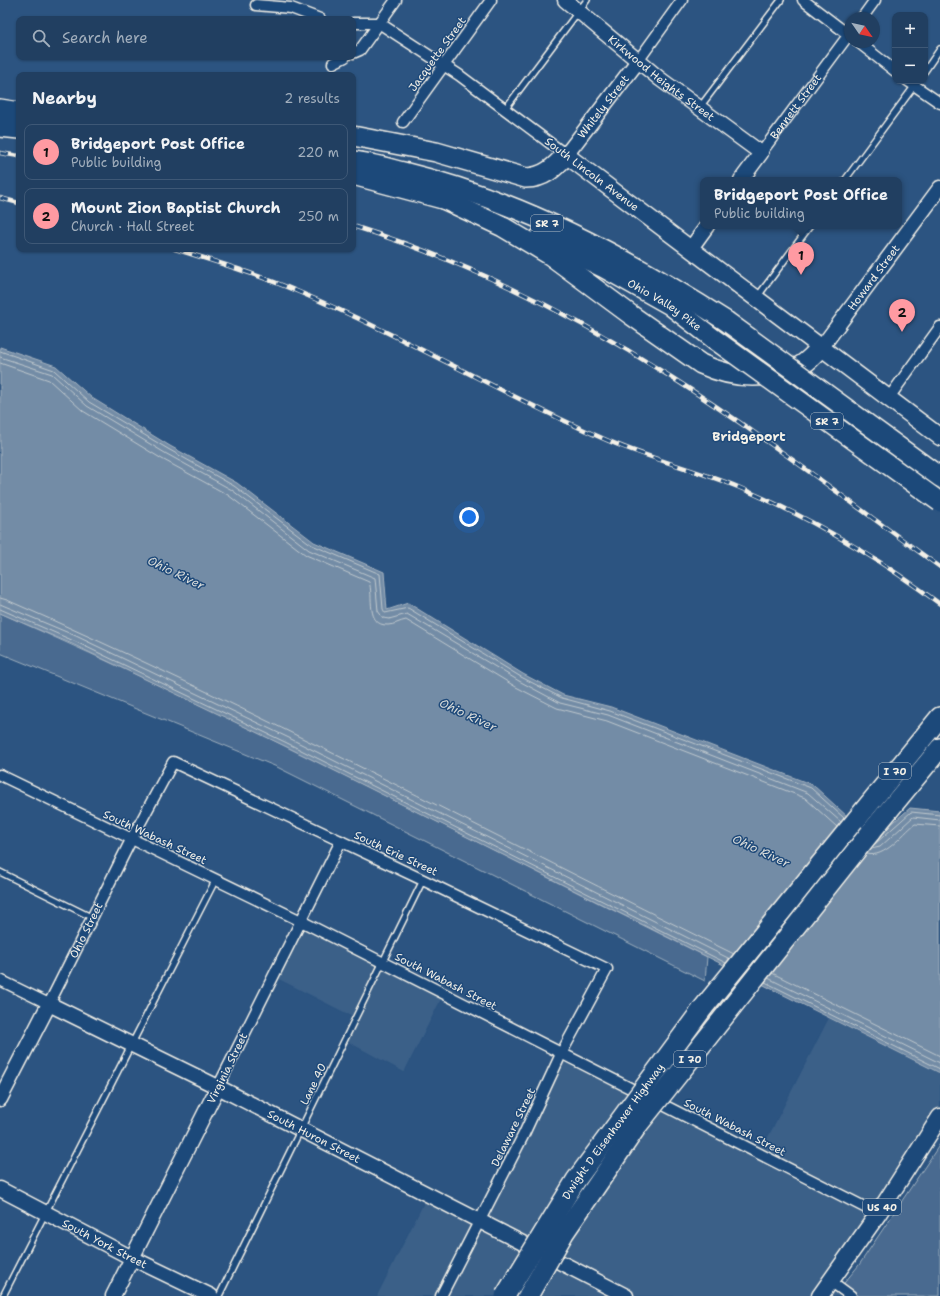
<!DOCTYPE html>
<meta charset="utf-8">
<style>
body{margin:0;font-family:"Shantell Sans",sans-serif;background:#294667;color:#f1f3f6}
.controls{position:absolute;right:12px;top:12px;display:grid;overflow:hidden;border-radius:8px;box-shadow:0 1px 3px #0004}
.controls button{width:36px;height:36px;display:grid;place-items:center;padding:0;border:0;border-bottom:1px solid #3e5876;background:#213f61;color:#f1f3f6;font:20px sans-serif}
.compass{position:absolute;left:844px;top:12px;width:36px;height:36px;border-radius:50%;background:#213f61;box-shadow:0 1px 3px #0004;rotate:124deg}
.you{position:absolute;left:469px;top:517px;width:14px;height:14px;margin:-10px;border:3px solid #fff;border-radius:50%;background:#1a73e8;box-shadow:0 0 0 6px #1a73e833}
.badge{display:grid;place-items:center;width:26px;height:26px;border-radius:50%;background:#ff9aa2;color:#111;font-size:13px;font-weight:700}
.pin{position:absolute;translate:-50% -33px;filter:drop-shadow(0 1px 2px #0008)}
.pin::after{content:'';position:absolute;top:21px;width:14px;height:12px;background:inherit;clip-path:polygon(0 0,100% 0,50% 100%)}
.popup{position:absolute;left:700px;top:177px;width:202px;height:52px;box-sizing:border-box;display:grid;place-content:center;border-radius:8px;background:#213f61;filter:drop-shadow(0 1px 3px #0005);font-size:13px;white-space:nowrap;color:#a2afbd}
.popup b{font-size:15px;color:#f1f3f6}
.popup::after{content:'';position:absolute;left:50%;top:100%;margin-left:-8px;border:8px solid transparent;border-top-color:#213f61}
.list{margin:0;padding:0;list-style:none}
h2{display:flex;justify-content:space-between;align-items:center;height:52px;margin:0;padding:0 16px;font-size:17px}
h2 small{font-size:13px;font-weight:400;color:#a2afbd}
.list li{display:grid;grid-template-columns:26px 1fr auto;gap:12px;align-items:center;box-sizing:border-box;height:56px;margin:0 8px 8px;padding:0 8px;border:1px solid #3e5876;border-radius:8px}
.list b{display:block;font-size:15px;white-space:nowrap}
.list p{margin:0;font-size:13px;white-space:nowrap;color:#a2afbd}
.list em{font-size:13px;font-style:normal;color:#a2afbd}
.icon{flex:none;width:22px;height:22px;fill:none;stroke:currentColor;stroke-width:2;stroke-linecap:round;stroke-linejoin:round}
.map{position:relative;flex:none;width:940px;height:1296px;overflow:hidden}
.search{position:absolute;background:#213f61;box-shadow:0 1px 3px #0004;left:16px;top:16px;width:340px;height:44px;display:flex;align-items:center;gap:10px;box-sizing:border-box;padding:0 14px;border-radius:8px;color:#a2afbd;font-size:15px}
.panel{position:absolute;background:#213f61;box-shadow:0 1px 3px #0004;left:16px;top:72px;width:340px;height:180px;border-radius:8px}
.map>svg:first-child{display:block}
.built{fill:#3b6088}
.green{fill:#496b90;stroke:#9eaebc}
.water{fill:#738ca6;stroke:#a7b4c0}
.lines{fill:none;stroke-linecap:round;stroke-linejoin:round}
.shore{stroke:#c0c9ce;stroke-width:1}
.lane-casing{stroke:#f4f1e8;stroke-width:8}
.street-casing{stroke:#f4f1e8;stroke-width:13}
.secondary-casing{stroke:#f4f1e8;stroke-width:17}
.primary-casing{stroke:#f4f1e8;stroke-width:19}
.highway-casing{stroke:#f4f1e8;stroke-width:22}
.lane{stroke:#1f4a7a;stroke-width:5}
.street{stroke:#1f4a7a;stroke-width:10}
.secondary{stroke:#1f4a7a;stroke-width:14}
.primary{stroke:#1f4a7a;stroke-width:16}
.highway{stroke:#1f4a7a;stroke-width:19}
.rail-casing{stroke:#f4f1e8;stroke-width:4.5}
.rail{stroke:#1f4a7a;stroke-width:3;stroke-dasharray:9;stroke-linecap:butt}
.highway-bridge-casing{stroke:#f4f1e8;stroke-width:22;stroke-linecap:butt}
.highway-bridge{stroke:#1f4a7a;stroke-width:19}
.labels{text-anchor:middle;stroke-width:3;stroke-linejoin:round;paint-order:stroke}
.shield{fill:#1f4a7a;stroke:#b4bfc7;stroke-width:1}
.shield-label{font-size:10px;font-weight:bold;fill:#f4f1e8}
.street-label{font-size:11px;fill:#f4f1e8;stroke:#1f4a7a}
.water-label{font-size:12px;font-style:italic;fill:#dadddb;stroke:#1f4a7a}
.quarter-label{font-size:13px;font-weight:bold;fill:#f4f1e8;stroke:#1f4a7a}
</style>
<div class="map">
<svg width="940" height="1296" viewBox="0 0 940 1296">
<rect width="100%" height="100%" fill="#2c5481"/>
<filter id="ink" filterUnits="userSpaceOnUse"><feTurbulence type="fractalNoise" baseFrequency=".025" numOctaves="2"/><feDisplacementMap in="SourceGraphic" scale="8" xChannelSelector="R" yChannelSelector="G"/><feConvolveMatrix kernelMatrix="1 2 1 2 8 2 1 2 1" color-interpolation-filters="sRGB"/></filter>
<g filter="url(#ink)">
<path class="built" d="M301,921L444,993L404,1072L345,1040L356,1018L273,976Z
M829,1018L940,1073V1117L832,1281L851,1296H377L428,1195L479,1221L562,1052L760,1153Z"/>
<path class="green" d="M0,613C240,718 472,841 707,957L705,981L277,767L0,653Z
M940,1144V1296H851L840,1288L859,1265Z"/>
<path class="water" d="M0,347L56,366L92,398L170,446L237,483L314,542L384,572L387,610L408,603L523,674L563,695L611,707L813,785L873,840L910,808L940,811V1073L285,746L72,644L0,613Z"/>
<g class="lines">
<path class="shore" d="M0,351L54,370L89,402L168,449L234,486L312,545L380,574L383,609L385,613L408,608L521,677L562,698L610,711L811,788L844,818
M0,357L52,374L87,406L165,453L232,490L309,550L375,578L378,611L383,618L389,619L407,614L519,681L560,703L608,715L808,793L841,822
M0,363L49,380L83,411L162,459L228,495L306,555L369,582C374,595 365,626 388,625C394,625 400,621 406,620L516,687L557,708L607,721L805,798L837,827
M0,598L7,600C254,708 492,835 734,954
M0,604L76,636L289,738L730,959
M0,609L74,641L287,743L726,963
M875,844L911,812L940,815
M871,849L880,847L913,817L940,820
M867,854C885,859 902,834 915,824L940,826
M772,973L940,1056
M768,978L940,1063
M765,982L940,1069"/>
<g class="lane-casing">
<path id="lane" d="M925,71L940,49
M700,107L781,0
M505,109L587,0
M845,180L918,81
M758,296L810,226
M0,872L93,918
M3,1296L216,879
M219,1296L423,880"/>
</g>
<g class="street-casing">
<g id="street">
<path d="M803,0L850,36"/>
<path d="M256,5L291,8L320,19"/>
<path d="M862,18L875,0"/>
<path d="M353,23H379L459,75L566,155"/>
<path d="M858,42L895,71"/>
<path d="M353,53L360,50L396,0"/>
<path d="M638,61L682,0"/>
<path d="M333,63L345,57"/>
<path d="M908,81L940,103"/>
<path d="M403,122L491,0"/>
<path id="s1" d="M761,153L850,33"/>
<path d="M888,399L940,327"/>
<path d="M0,775L301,921L878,1214"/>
<path id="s2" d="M0,980L49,1004L131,840L173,762L423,880L607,969L562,1052L523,1136L441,1296"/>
<path d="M218,1087L341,841"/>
<path d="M832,1282L851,1296"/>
</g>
</g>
<g class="secondary-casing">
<g id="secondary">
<path id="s3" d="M565,0L660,79L761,153L741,180"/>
<path id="s4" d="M566,155L638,61"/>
<path d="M691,248L707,226"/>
<path id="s5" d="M821,348L940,188"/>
<path id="s6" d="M0,1099L49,1004L218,1087L626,1296"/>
<path id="s7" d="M0,1189L132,1258L211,1296"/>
<path d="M113,1296L218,1087"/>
</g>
</g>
<g class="primary-casing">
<path id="primary" d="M566,155L940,437
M820,1296L878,1214L940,1117"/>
</g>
<g class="highway-casing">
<g id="highway">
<path d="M0,109L19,112"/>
<path d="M0,127L19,129"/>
<path d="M353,136L436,152L526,178C544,178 555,167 566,155"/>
<path d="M353,161C370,163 387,168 403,172C519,200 626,257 726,321"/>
<path d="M353,175L450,201"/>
<path d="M439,197L503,227L550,255L631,315L701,364C729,377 756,380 785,371C790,370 796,369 800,366C808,362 814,354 821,348"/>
<path id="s8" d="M540,237L604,268L670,305L714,339"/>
<path d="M870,833L940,748"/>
<path d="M703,1008L940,717"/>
</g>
</g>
<use href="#lane" class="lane"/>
<use href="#street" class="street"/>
<use href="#secondary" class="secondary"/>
<use href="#primary" class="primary"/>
<use href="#highway" class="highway"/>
<g class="rail-casing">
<path id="rail" d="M0,153L19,156
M0,198L19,203
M353,226C465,261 573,314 671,377C764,436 851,503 940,567
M175,249C217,262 259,275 299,292C403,336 500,393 602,438C646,458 694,469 738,487C811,518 877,557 940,604"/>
</g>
<use href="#rail" class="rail"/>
<g class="highway-bridge-casing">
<g id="highway-bridge">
<path d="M726,321L940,477"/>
<path d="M714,339L940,502"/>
<path id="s9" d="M505,1296L576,1180L703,1008"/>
<path d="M528,1296L564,1233L638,1125L870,833"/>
</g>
</g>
<use href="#highway-bridge" class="highway-bridge"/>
</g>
</g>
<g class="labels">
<g class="shield">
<rect x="531" y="215" width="32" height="16" rx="3"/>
<rect x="811" y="413" width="32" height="16" rx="3"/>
<rect x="879" y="763" width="32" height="16" rx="3"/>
<rect x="674" y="1051" width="32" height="16" rx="3"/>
<rect x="863" y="1199" width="38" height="16" rx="3"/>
</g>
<g class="shield-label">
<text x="547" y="227">SR 7</text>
<text x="827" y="425">SR 7</text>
<text x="895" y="775">I 70</text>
<text x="690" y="1063">I 70</text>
<text x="882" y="1211">US 40</text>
</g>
<g class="street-label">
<text transform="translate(437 54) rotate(-54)" y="4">Jacquette Street</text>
<text dy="4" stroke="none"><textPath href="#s3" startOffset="124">Kirkwood Heights Street</textPath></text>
<text dy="4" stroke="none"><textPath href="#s4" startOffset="61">Whitely Street</textPath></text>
<text dy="4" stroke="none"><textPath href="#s1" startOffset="58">Bennett Street</textPath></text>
<text transform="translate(592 174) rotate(37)" y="4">South Lincoln Avenue</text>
<text dy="4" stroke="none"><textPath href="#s5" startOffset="88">Howard Street</textPath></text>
<text dy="4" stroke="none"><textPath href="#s8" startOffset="142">Ohio Valley Pike</textPath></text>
<text transform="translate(155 837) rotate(25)" y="4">South Wabash Street</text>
<text transform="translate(396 853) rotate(25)" y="4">South Erie Street</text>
<text dy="4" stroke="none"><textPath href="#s2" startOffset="137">Ohio Street</textPath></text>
<text transform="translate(446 981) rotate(27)" y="4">South Wabash Street</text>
<text transform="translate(227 1068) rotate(-64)" y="4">Virginia Street</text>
<text transform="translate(313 1084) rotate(-64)" y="4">Lane 40</text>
<text transform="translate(513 1127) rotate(-64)" y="4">Delaware Street</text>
<text transform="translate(735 1127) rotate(27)" y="4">South Wabash Street</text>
<text dy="4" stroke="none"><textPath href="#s9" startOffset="197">Dwight D Eisenhower Highway</textPath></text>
<text dy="4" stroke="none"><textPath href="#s6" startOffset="403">South Huron Street</textPath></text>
<text dy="4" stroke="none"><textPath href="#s7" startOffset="118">South York Street</textPath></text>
</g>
<g class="water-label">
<text transform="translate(176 573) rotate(26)" y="4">Ohio River</text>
<text transform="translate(468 715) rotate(25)" y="4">Ohio River</text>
<text transform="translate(761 851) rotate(25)" y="4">Ohio River</text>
</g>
<g class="quarter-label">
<text x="749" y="441">Bridgeport</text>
</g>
</g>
</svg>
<div class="controls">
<button>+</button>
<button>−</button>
</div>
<svg class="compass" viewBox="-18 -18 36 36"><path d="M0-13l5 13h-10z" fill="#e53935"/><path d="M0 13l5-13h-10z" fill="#a2afbd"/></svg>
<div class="you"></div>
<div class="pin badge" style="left:801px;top:275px">1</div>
<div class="popup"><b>Bridgeport Post Office</b>Public building</div>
<div class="pin badge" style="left:902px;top:332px">2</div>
<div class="search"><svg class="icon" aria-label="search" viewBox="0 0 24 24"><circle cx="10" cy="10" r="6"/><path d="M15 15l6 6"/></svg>Search here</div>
<section class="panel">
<h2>Nearby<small>2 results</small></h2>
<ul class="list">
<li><span class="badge">1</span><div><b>Bridgeport Post Office</b><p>Public building</p></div><em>220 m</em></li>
<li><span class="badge">2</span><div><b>Mount Zion Baptist Church</b><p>Church · Hall Street</p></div><em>250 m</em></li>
</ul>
</section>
</div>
